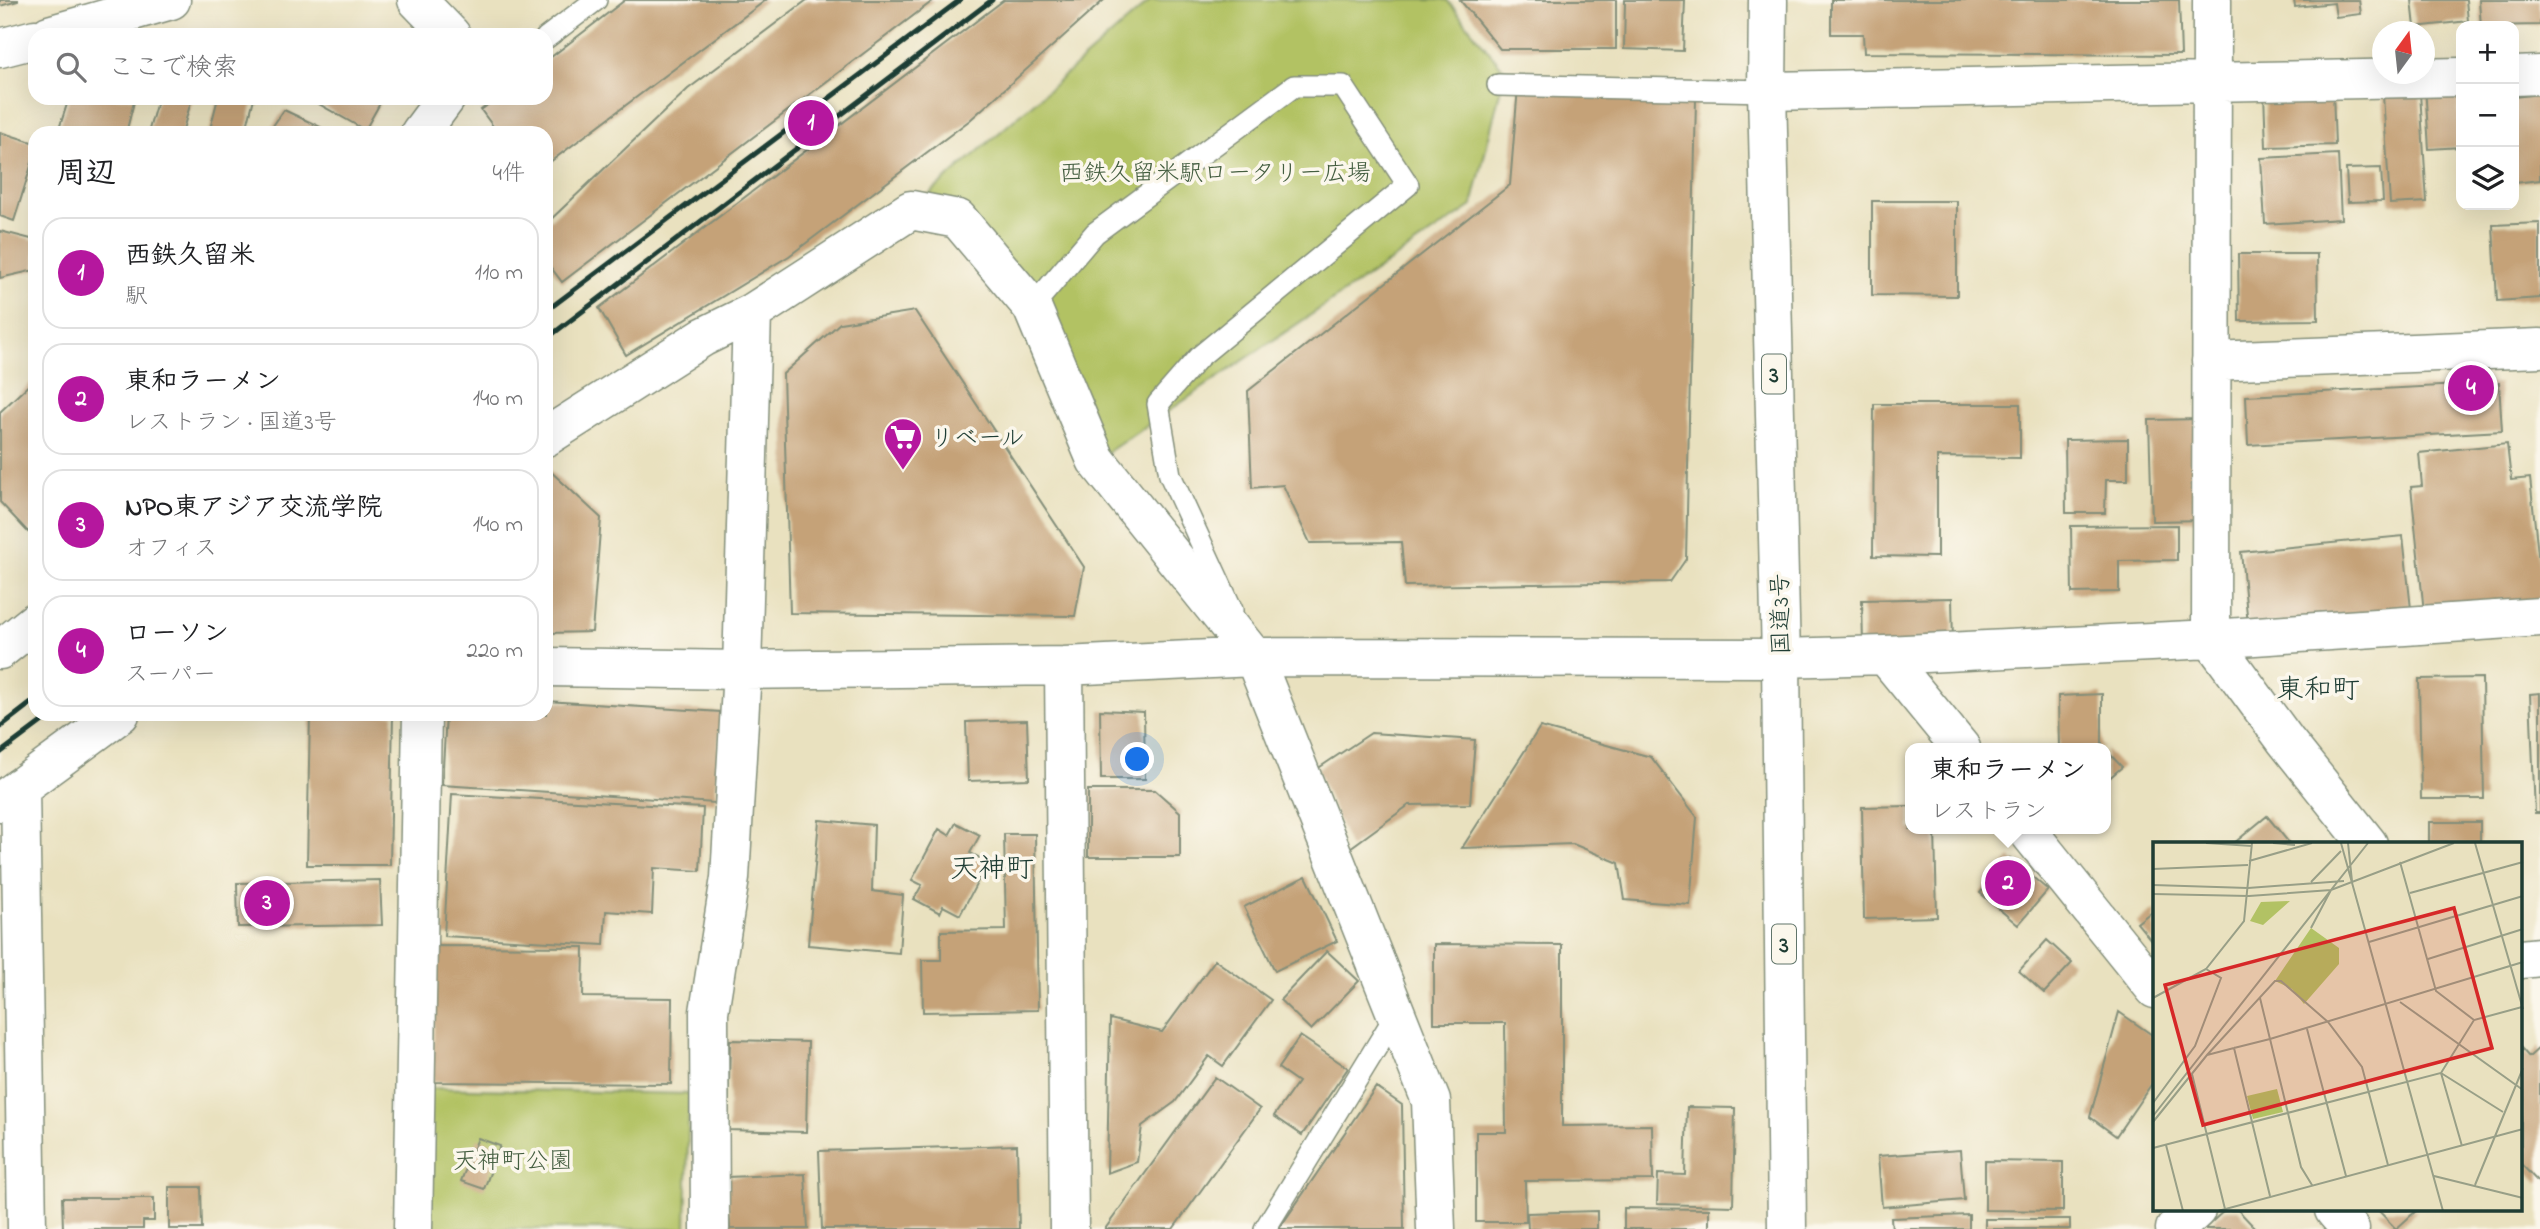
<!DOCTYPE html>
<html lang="ja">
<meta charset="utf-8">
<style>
body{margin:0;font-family:"Indie Flower","Klee One",sans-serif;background:#f6f6f6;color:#202124}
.controls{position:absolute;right:21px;top:21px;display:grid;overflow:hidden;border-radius:14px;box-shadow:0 7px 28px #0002}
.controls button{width:63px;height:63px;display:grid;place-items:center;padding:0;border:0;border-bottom:2px solid #e0e0e0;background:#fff;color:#202124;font:35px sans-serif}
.compass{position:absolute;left:2372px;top:21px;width:63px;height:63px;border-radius:50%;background:#fff;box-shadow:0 7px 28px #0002;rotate:15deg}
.you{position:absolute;left:1138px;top:760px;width:24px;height:24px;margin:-18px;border:5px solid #fff;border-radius:50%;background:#1a73e8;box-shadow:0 0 0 10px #1a73e833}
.badge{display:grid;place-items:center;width:46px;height:46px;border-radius:50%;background:#b5179e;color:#fff;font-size:23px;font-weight:700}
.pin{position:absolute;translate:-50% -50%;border:4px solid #fff;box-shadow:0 2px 7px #0006}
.popup{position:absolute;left:1905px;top:743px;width:206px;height:91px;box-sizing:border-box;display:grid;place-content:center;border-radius:14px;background:#fff;filter:drop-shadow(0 2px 5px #0005);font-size:23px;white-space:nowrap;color:#757577}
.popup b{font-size:26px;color:#202124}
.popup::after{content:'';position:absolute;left:50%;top:100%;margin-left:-14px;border:14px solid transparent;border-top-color:#fff}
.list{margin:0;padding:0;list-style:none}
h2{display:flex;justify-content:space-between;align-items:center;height:91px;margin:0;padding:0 28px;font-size:30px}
h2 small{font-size:23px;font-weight:400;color:#757577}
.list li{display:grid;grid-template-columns:46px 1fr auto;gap:21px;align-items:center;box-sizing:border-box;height:112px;margin:0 14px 14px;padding:0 14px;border:2px solid #e0e0e0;border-radius:21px}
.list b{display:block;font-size:26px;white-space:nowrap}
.list p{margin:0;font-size:23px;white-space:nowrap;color:#757577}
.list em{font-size:23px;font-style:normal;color:#757577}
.icon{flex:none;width:38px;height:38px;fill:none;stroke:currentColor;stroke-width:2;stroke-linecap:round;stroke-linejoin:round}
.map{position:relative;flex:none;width:2540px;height:1229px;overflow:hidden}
.search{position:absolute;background:#fff;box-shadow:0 7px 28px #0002;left:28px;top:28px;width:525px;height:77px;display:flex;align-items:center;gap:18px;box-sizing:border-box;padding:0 24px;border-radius:21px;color:#757577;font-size:26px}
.panel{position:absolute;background:#fff;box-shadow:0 7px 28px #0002;left:28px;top:126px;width:525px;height:595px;border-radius:21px}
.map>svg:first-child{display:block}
.green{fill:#b2c264;stroke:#68804c;stroke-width:2}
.building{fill:#c5a278}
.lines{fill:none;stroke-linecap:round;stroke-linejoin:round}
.service-casing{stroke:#848f7a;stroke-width:24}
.minor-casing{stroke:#848f7a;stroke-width:41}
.tertiary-casing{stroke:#848f7a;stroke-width:41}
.trunk-casing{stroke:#848f7a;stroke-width:41}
.service{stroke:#fff;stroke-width:21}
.minor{stroke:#fff;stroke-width:38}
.tertiary{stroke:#fff;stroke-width:38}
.trunk{stroke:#fff;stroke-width:38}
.rail{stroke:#1f3d34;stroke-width:5}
.labels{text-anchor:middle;stroke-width:7;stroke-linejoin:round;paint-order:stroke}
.shield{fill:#fbf7ec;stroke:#61756b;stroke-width:2}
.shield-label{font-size:23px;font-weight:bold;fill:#1f3d34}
.park-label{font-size:24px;fill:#445e40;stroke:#fbf7ec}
.poi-label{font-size:24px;fill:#1f3d34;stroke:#fbf7ec;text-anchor:start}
.street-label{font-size:24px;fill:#1f3d34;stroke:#fbf7ec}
.quarter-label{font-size:28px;fill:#1f3d34;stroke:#fbf7ec}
.inset-road{fill:none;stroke:#989f87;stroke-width:2}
.view{fill:#d62828;fill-opacity:0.15;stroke:#d62828;stroke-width:3.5}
.inset-edge{fill:none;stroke:#1f3d34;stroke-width:3.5}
</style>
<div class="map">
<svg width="2540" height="1229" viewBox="0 0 2540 1229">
<rect width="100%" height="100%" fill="#fbf7ec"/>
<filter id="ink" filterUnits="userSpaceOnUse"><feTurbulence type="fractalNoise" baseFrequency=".0143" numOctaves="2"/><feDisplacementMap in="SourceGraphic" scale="14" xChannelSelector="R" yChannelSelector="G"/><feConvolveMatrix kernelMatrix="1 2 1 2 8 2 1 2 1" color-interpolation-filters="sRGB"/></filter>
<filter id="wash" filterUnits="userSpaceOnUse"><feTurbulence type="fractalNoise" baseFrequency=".00686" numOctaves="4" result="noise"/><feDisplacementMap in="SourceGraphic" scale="28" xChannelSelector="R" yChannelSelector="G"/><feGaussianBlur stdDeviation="1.57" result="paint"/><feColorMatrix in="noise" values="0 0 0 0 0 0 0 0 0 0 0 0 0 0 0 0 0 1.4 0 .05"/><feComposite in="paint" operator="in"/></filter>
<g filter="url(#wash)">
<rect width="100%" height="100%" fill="#e9e1bf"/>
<path class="green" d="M1151,0H1447L1505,71L1472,206L1096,460L1032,307L958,219L911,210Z
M428,1088L689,1094L686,1229H425Z"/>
<g id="blocks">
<path class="building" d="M0,0H18V1L0,6Z
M625,0H766L546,165V133H498L481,110L497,98H546V61Z
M807,0H934L562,282L546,261V224L688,89Z
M1004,0H1104L970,120L789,256L626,355L599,308Z
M1460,0H1616V49H1500Z
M1625,0H1685L1683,51L1624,49Z
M1831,0H2179L2181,55L1864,53L1863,34H1831Z
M2294,0H2359L2361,14L2336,17L2334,3L2295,7Z
M2412,0H2466L2468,21L2415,27Z
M2479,0H2540V25L2481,26Z
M337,28L350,35H334Z
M2457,82L2461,147L2429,149L2425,85Z
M1518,87L1696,98L1686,559L1670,582L1405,586L1401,542L1310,543L1283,485L1252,488L1248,391L1510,185Z
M2333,92L2335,145L2266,147L2264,93Z
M2420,93L2427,202L2390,204L2383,95Z
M2540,94V180L2514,183V97Z
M69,98H135L126,133H69L59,129Z
M158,98H192L182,133H148Z
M218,98H254L246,131L243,133H209Z
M313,98H383L365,130L312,100Z
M284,110L333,133H268Z
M0,132L35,143V153L14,221L0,216Z
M2338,154L2341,219L2265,224L2261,158Z
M2381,168L2383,201L2348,202L2346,169Z
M1872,201H1957V296L1872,295Z
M2540,223V298L2497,301L2493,225Z
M0,231L35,240V270L0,278Z
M2238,254H2317L2318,320L2239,321Z
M915,311L1084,567L1075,616L790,613L783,374L840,323Z
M35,379V525L28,532L0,502V412Z
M2499,383L2502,431L2248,445L2246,396Z
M1874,404H2020V458L1937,457V557L1873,556Z
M2203,419L2206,520L2152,521L2149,420Z
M2128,439V480H2106L2105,513H2066L2065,440Z
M2507,444L2511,480L2530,478L2540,573V600L2424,612L2411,487L2422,486L2419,453Z
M548,469L601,518L592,632L546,633V470Z
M2177,525V560L2119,561V592L2072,593L2071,526Z
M2403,536L2411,609L2248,625L2241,552Z
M1952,598L1953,643L1863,645L1862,600Z
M2482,678L2484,799H2421L2419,679Z
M2540,693V813H2535L2530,694Z
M2102,694V746L2105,748H2059L2058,696Z
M546,701L721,712L715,803L442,785L446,714H546Z
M1100,710L1144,712L1145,779H1101Z
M310,714H393L390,865H307Z
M1027,720L1029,779L968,781L966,722Z
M1540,727L1651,757L1697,817L1690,905L1625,900L1619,863L1573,844L1462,848Z
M1371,733L1475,740L1470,804L1409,805L1350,848L1317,769Z
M2106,750L2122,767L2106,781Z
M1088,790H1155L1180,812V857H1088Z
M452,794L703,808L700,871L654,868L652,914L606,911L604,945L444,936Z
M1910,806V829H1935L1937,917L1864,919L1862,807Z
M2267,816L2290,844H2233Z
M819,820L874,825L872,891L903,895L899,953L808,945Z
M2429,822H2480V844H2429Z
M956,823L980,835L970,853L988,862L960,915L943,906L940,913L914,899L922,885L912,880L939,829L949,835Z
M1004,834H1035L1038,1010L923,1012L922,960H941V931L1006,930Z
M2010,858L2048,890L2018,925L1980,893Z
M1306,876L1337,941L1275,971L1244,907Z
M380,880L382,925L238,927L237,883Z
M2155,909V945L2137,923Z
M2047,940L2072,963L2044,993L2019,971Z
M1434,944L1562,945V1126L1652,1125L1653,1180L1525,1181L1526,1222H1476V1132H1506L1505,1023H1434Z
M435,946L584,947L583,997L672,998L671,1084L433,1082Z
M1327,951L1359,981L1311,1030L1280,1000Z
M1215,960L1271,1000L1223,1066L1209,1056L1175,1102L1142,1126L1137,1162L1107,1173L1110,1019L1162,1032Z
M2119,1012L2155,1037V1079L2116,1136L2090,1117Z
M1300,1036L1348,1068L1302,1135L1274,1116L1298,1082L1278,1068Z
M730,1040L808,1042L806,1132L728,1130Z
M2540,1047V1184L2521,1164V1048L2529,1057Z
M1215,1077L1260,1109L1173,1229H1105Z
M1376,1087L1402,1105L1404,1229H1279Z
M1687,1107L1735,1108L1733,1206L1657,1204L1658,1174L1685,1175Z
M478,1138L500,1146L484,1189L461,1181Z
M1017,1145L1019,1229H822L819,1151Z
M1960,1150L1964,1200L1882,1207L1878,1156Z
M1985,1161L2063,1162V1211L1985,1210Z
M805,1174L808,1229H730L727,1177Z
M169,1187H201L202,1229H169Z
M62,1198H154V1221H143V1229H63Z
M1624,1208L1709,1209V1229H1624Z
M2225,1210H2238L2256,1229H2204Z
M2378,1210H2417L2396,1229Z
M1597,1211V1229H1528L1527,1213Z
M1969,1215V1229H1892L1891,1218Z
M1985,1219H2070V1229H1985Z"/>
</g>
</g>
<g filter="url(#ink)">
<use href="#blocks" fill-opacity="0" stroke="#848f7a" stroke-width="2"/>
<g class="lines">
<g class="service-casing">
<path id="service" d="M546,38L596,0
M1498,85L1767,91
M1032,307L1095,233L1294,86H1343L1408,185L1199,357L1158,404L1170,475L1232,610
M1265,1229L1396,1015"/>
</g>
<g class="minor-casing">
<path id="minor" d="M417,0L451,35
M2212,0L2211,639L2286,741L2368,844
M2514,76L2540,75
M1767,91L2461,77
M420,133L446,98
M2211,361L2540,348
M546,437L703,337L752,313L911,210L958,219L1032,307L1096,460L1254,657L1431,1101L1436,1229
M0,650L35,622
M1885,655L1961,748
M1064,666L1069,1229
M546,667L742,670L752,313
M20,787L27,1229
M0,802L120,714
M2026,829L2155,989
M2521,959L2540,957
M2334,1210L2350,1229
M413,1229L422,714
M710,1229L709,1012L730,878L742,670L1064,666L1254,657L1781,658L1885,655L2211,639L2540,617
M2175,1229L2196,1210"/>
</g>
<g class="tertiary-casing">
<path id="tertiary" d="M49,35L171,0
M0,48L35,39"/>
</g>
<g class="trunk-casing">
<path id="trunk" d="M1768,0L1767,91L1781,658L1787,1229"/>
</g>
<use href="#service" class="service"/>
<use href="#minor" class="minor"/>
<use href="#tertiary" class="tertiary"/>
<use href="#trunk" class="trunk"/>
<path class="rail" d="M546,311L960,0
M546,339L992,0
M0,727L35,700
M0,753L52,714"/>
</g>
</g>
<defs>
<g id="supermarket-pin" transform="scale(2.0125)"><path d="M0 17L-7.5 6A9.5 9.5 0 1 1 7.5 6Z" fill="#b5179e" stroke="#fbf7ec"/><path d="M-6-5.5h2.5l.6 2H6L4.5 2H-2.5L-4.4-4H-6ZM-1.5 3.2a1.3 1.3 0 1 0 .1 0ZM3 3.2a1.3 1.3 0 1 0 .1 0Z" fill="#fff"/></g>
</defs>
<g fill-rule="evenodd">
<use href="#supermarket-pin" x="903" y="437"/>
</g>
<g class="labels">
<g class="shield">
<rect x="1762" y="354.5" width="24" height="39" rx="5"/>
<rect x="1772" y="924.5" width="24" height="39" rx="5"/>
</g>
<g class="shield-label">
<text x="1774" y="382">3</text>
<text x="1784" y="952">3</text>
</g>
<g class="park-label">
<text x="1215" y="180">西鉄久留米駅ロータリー広場</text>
<text x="513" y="1168">天神町公園</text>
</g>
<g class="poi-label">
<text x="930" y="445">リベール</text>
</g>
<g class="street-label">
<text transform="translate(1780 614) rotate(-91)" y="8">国道3号</text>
</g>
<g class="quarter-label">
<text x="2318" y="698">東和町</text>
<text x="992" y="877">天神町</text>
</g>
</g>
<g transform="translate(2153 842)">
<rect width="369" height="369" fill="#e9e1bf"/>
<path d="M137,59L110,83L97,79L108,60ZM158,86L186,106V122L151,162L139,147L122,139ZM124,247L130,270L100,277L94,254Z" fill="#b2c264"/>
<path class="inset-road" d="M53,1L99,4M120,1L142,3M188,1L290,369M195,1L199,39M322,1L370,167M96,19L159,1M247,20L283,149L321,178M0,27L95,23M158,40L188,9M0,43L95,46L191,39M257,51L370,20M0,52L96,54L178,48L301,1M158,86L178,48M216,100L370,54M275,117L370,87M0,156L53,127L91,79L99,1M247,160L370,248M154,187L193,334M81,206L117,197L107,156M54,213L81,206L117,354M288,231L309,304M288,231L350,270M39,232L72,367M0,261L42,204L68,136L53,127M0,274L215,1M0,280L54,213L122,139H128L175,180L209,225L235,323M13,303L30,369M0,306L288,231L321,178L369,165M281,334L370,356M159,343L148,325L117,197L370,120M322,343L370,226M65,369L370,287"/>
<path class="view" d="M301,66L339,206L50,283L12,143Z"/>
<rect width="369" height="369" class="inset-edge"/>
</g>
</svg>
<div class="controls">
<button>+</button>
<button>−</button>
<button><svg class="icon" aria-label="layers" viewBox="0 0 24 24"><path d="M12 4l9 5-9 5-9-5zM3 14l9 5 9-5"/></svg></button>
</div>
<svg class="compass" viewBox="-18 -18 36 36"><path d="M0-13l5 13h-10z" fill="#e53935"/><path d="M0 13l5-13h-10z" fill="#757577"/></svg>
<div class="you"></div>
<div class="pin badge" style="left:811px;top:123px">1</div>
<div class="pin badge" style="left:2008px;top:883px">2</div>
<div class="popup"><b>東和ラーメン</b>レストラン</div>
<div class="pin badge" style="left:267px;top:903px">3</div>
<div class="pin badge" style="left:2471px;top:388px">4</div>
<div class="search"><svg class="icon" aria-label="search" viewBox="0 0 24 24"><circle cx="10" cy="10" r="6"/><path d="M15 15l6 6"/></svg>ここで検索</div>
<section class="panel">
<h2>周辺<small>4件</small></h2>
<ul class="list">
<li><span class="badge">1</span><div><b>西鉄久留米</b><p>駅</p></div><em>110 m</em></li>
<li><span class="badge">2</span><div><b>東和ラーメン</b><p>レストラン · 国道3号</p></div><em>140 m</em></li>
<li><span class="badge">3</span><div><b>NPO東アジア交流学院</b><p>オフィス</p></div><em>140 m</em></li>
<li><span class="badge">4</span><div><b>ローソン</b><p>スーパー</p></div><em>220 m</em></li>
</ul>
</section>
</div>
